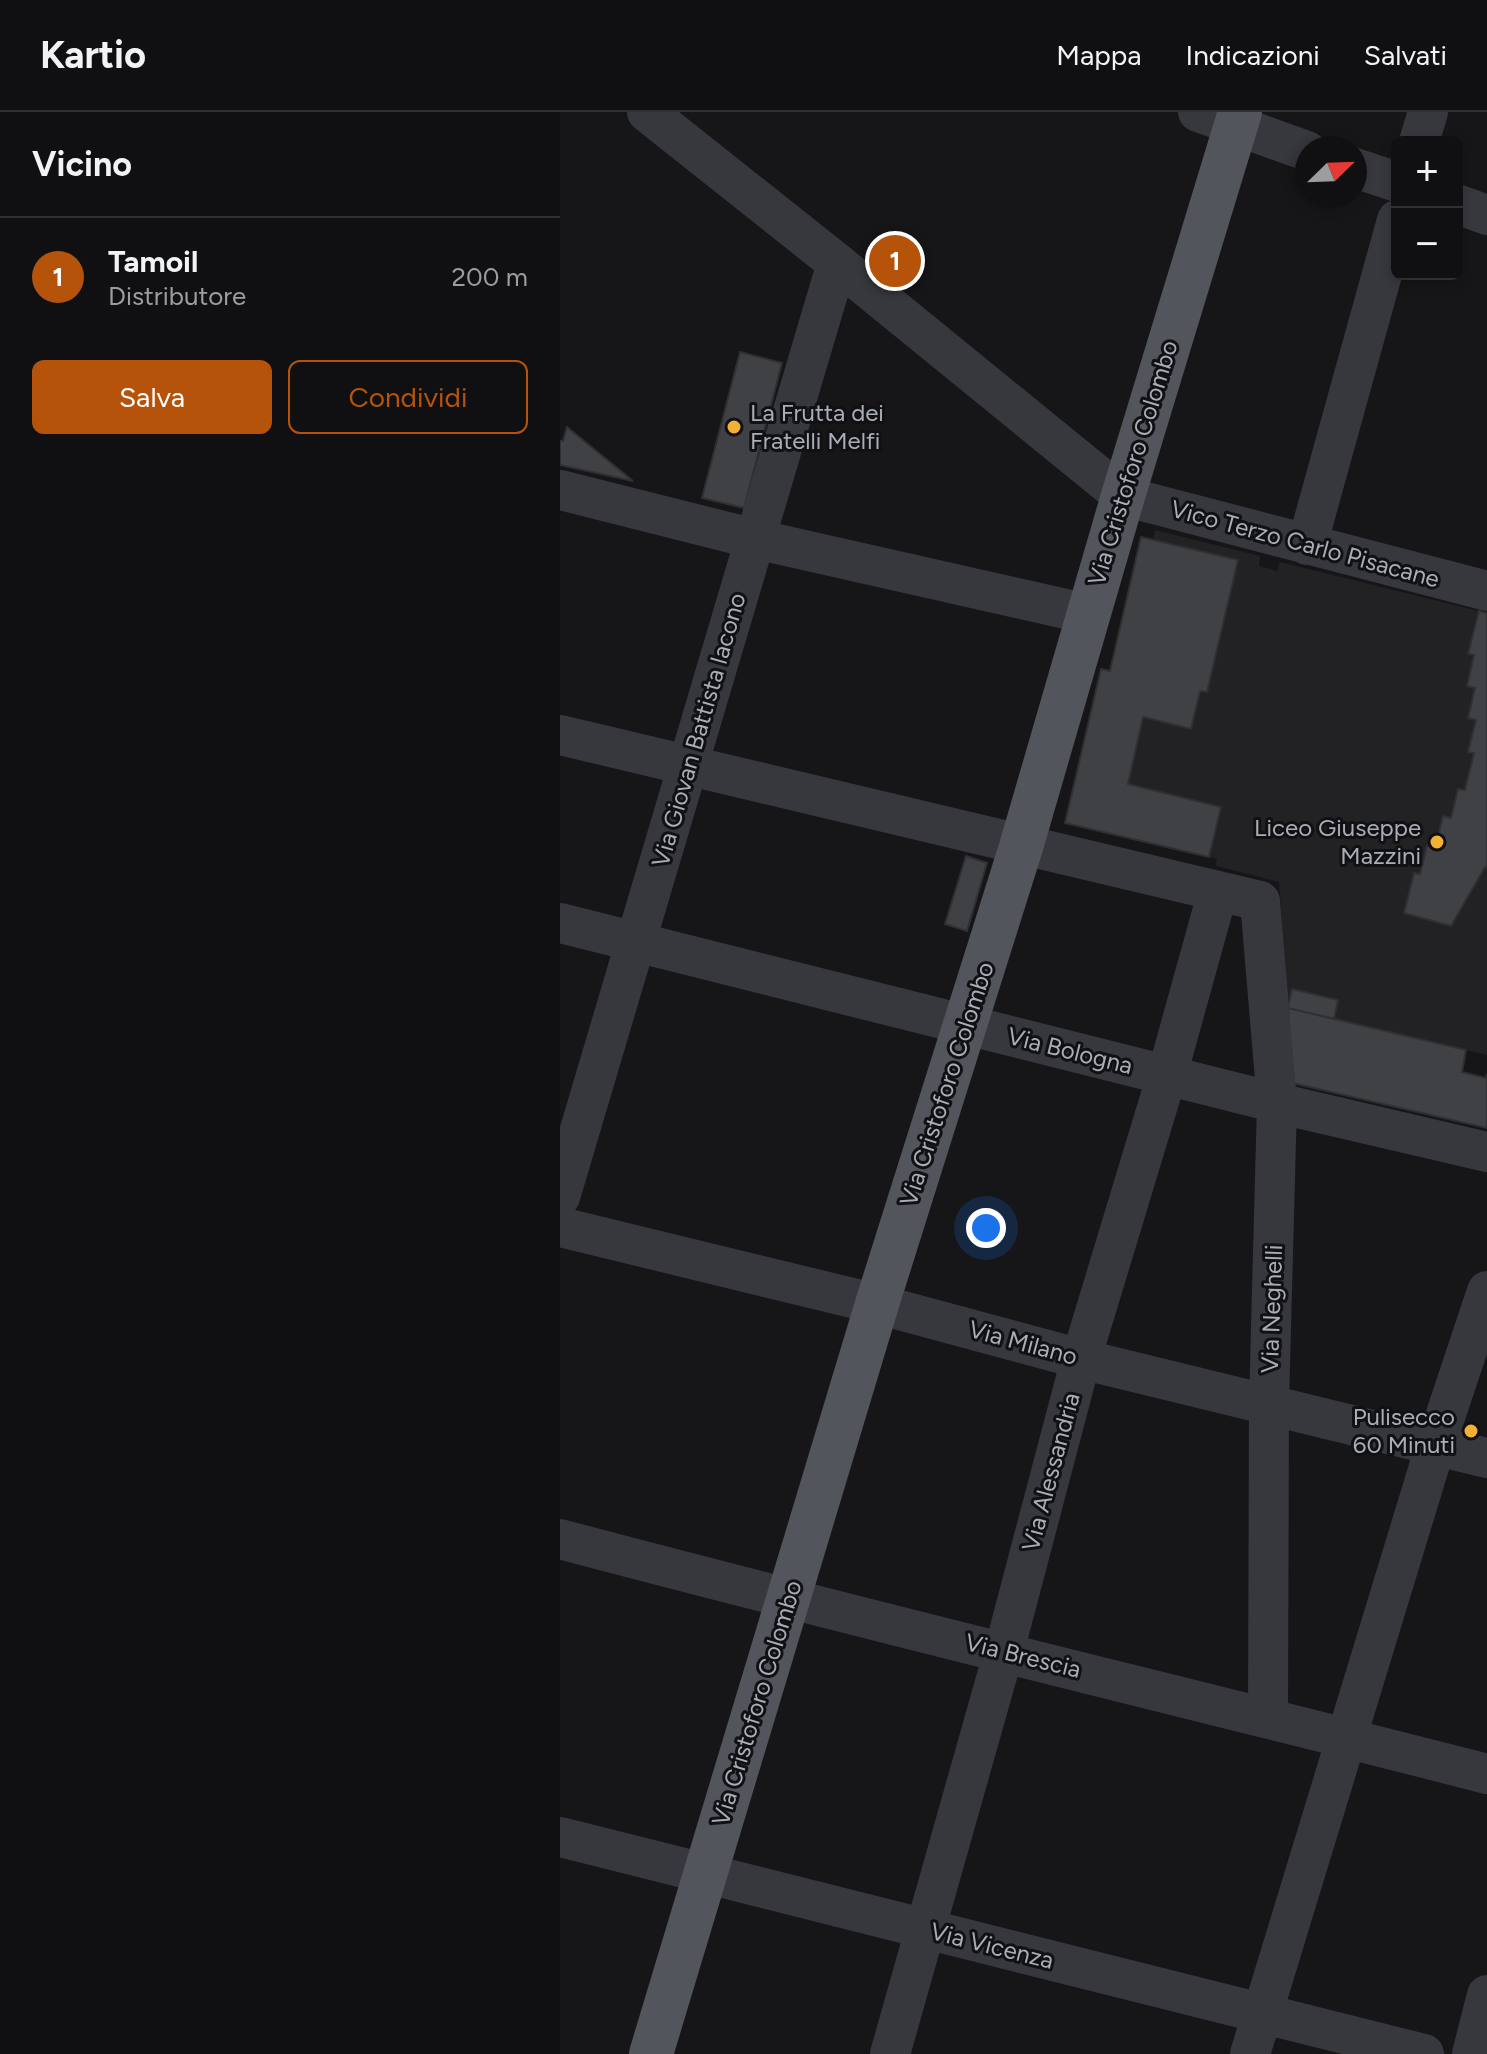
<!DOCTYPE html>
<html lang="it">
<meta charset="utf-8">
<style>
body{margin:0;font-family:Figtree,sans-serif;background:#19191b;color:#f1f3f6}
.controls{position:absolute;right:24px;top:24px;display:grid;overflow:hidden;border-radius:12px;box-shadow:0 4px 12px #0003}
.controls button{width:72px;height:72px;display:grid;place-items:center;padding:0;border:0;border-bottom:2px solid #303032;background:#101012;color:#f1f3f6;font:40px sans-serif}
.compass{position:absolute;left:735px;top:24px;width:72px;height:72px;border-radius:50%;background:#101012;box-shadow:0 4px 12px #0003;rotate:67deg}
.you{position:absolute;left:426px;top:1116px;width:28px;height:28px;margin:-20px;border:6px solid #fff;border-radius:50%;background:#1a73e8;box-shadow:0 0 0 12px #1a73e833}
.badge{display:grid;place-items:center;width:52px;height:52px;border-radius:50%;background:#b45309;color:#fff;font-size:26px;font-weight:700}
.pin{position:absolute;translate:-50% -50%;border:4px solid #fff;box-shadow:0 2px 8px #0006}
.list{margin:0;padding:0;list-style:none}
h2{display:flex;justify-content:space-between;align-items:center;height:104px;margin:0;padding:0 32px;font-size:34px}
h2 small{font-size:26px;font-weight:400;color:#9c9d9f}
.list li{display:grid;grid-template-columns:52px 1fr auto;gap:24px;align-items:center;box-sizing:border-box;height:120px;padding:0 32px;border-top:2px solid #303032}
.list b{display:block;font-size:30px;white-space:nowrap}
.list p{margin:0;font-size:26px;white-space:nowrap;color:#9c9d9f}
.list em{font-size:26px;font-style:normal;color:#9c9d9f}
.actions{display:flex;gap:16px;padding:24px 32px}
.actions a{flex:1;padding:18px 0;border:2px solid #b45309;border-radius:12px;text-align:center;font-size:28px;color:#b45309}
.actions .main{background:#b45309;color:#fff}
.map{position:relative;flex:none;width:927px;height:1942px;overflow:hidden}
header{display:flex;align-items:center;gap:48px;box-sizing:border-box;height:112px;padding:0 40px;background:#101012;border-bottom:2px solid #303032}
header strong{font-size:38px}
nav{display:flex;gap:44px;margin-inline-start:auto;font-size:28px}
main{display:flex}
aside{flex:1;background:#101012}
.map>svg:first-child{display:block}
.built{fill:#222225}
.building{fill:#404145;stroke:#303034;stroke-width:2}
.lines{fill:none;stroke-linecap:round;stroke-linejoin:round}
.minor{stroke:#37383d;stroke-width:40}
.major{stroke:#53555c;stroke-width:44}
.poi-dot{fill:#f2b134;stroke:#111113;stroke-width:3}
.labels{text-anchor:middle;stroke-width:6;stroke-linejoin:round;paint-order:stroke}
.poi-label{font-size:24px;fill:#a8adb8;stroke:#111113;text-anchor:end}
.street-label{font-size:24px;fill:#a8adb8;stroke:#111113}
</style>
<header>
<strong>Kartio</strong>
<nav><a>Mappa</a><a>Indicazioni</a><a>Salvati</a></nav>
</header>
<main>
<aside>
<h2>Vicino<small></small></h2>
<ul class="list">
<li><span class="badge">1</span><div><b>Tamoil</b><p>Distributore</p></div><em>200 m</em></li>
</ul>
<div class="actions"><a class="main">Salva</a><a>Condividi</a></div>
</aside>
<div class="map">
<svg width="927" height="1942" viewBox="0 0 927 1942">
<rect width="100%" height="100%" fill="#161618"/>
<path class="built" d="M595,418L700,444L699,454L717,459L720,450L927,501V943L728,896L719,770L656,754L657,747L505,711L541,557L550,559L581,425L593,428Z"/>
<path class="building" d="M180,240L222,251L184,396L142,386Z
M7,315L73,369L0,353V329H3Z
M581,425L678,448L647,580L640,579L631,617L583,605L568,672L661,695L649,745L505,711L541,557L550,559Z
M919,499L927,501V756L925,755L891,814L844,801L854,761L860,762L867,733L875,736L883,704L891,706L898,677L905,678L914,641L908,640L916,608L908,606L915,576L907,574L914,543L908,542Z
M406,744L427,751L407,819L385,812Z
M732,877L778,888L774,907L728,896Z
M728,896L906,938L902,960L926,966L927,962V1016L732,971Z"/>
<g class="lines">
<path class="minor" d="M87,0L277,151L563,384L927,479
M638,0L747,39
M859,30L868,0
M795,56L837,70
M897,92L927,103
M0,378L195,427L528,502
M747,433L837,108
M0,623L700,789L717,991L709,1291L708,1606
M0,811L717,991L927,1040
M0,1085L277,151
M0,1115L317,1192L521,1247L927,1346
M0,1427C308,1509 618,1583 927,1662
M0,1725L864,1942
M330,1942L444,1539L521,1247L607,963L658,779
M690,1942L876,1332L927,1179
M912,1942L927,1883"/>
<path class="major" d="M91,1942L317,1192L461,735L563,384L680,0"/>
</g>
<g class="poi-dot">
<circle cx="174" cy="315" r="8"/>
<circle cx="877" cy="730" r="8"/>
<circle cx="911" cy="1319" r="8"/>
</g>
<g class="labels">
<g class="poi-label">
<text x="190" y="309" text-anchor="start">La Frutta dei<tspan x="190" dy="28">Fratelli Melfi</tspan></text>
<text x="861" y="724">Liceo Giuseppe<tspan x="861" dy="28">Mazzini</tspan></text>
<text x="895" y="1313">Pulisecco<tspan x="895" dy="28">60 Minuti</tspan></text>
</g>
<g class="street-label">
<text transform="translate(573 351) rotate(-73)" y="8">Via Cristoforo Colombo</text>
<text transform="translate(745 432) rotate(15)" y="8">Vico Terzo Carlo Pisacane</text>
<text transform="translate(139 618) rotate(-74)" y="8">Via Giovan Battista Iacono</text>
<text transform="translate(510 939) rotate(14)" y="8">Via Bologna</text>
<text transform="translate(387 972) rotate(-72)" y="8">Via Cristoforo Colombo</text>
<text transform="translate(712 1197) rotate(-88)" y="8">Via Neghelli</text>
<text transform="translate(463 1231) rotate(15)" y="8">Via Milano</text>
<text transform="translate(491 1360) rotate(-75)" y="8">Via Alessandria</text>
<text transform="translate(463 1544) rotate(14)" y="8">Via Brescia</text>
<text transform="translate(197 1591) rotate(-73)" y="8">Via Cristoforo Colombo</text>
<text transform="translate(432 1834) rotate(14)" y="8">Via Vicenza</text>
</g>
</g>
</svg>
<div class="controls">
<button>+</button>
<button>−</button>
</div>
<svg class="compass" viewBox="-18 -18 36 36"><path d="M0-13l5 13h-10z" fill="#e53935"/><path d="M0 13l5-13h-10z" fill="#9c9d9f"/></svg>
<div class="you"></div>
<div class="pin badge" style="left:335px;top:149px">1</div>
</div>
</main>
